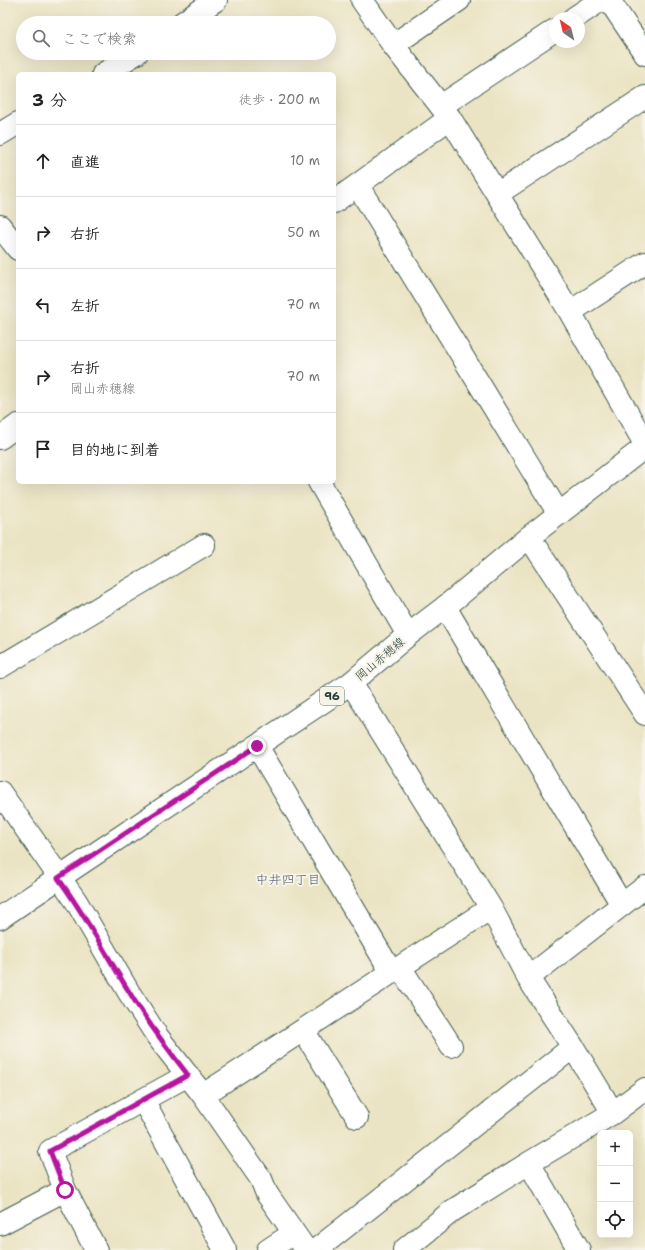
<!DOCTYPE html>
<html lang="ja">
<meta charset="utf-8">
<style>
body{margin:0;font-family:"Shantell Sans","Klee One",sans-serif;background:#f6f6f6;color:#222}
.controls{position:absolute;right:12px;bottom:12px;display:grid;overflow:hidden;border-radius:6px;box-shadow:0 4px 16px #0002}
.controls button{width:36px;height:36px;display:grid;place-items:center;padding:0;border:0;border-bottom:1px solid #e0e0e0;background:#fff;color:#222;font:20px sans-serif}
.compass{position:absolute;left:549px;top:12px;width:36px;height:36px;border-radius:50%;background:#fff;box-shadow:0 4px 16px #0002;rotate:325deg}
.stop{position:absolute;width:12px;height:12px;margin:-9px;border:3px solid #b5179e;border-radius:50%;background:#fff}
.stop.end{background:#b5179e;border-color:#fff;box-shadow:0 1px 4px #0008}
.list{margin:0;padding:0;list-style:none}
h2{display:flex;justify-content:space-between;align-items:center;height:52px;margin:0;padding:0 16px;font-size:17px}
h2 small{font-size:13px;font-weight:400;color:#767676}
.list li{display:grid;grid-template-columns:26px 1fr auto;gap:12px;align-items:center;box-sizing:border-box;height:72px;padding:0 16px;border-top:1px solid #e0e0e0}
.list b{display:block;font-size:15px;white-space:nowrap}
.list p{margin:0;font-size:13px;white-space:nowrap;color:#767676}
.list em{font-size:13px;font-style:normal;color:#767676}
.icon{flex:none;width:22px;height:22px;fill:none;stroke:currentColor;stroke-width:2;stroke-linecap:round;stroke-linejoin:round}
.map{position:relative;flex:none;width:645px;height:1250px;overflow:hidden}
.search{position:absolute;background:#fff;box-shadow:0 4px 16px #0002;left:16px;top:16px;width:320px;height:44px;display:flex;align-items:center;gap:10px;box-sizing:border-box;padding:0 14px;border-radius:22px;color:#767676;font-size:15px}
.panel{position:absolute;background:#fff;box-shadow:0 4px 16px #0002;left:16px;top:72px;width:320px;height:412px;border-radius:6px}
.map>svg:first-child{display:block}
.lines{fill:none;stroke-linecap:round;stroke-linejoin:round}
.minor-casing{stroke:#3e564a;stroke-width:24}
.major-casing{stroke:#3e564a;stroke-width:24}
.minor{stroke:#fff;stroke-width:22}
.major{stroke:#fff;stroke-width:22}
.route{stroke:#b5179e;stroke-width:5}
.labels{text-anchor:middle;stroke-width:4;stroke-linejoin:round;paint-order:stroke}
.shield{fill:#f7f3e8;stroke:#60746a;stroke-width:1}
.shield-label{font-size:11px;font-weight:bold;fill:#1f3d34}
.street-label{font-size:12px;fill:#1f3d34;stroke:#f7f3e8}
.neighbourhood-label{font-size:13px;fill:#566278;stroke:#f7f3e8}
</style>
<div class="map">
<svg width="645" height="1250" viewBox="0 0 645 1250">
<rect width="100%" height="100%" fill="#f7f3e8"/>
<filter id="ink" filterUnits="userSpaceOnUse"><feTurbulence type="fractalNoise" baseFrequency=".025" numOctaves="2"/><feDisplacementMap in="SourceGraphic" scale="8" xChannelSelector="R" yChannelSelector="G"/><feConvolveMatrix kernelMatrix="1 2 1 2 8 2 1 2 1" color-interpolation-filters="sRGB"/></filter>
<filter id="wash" filterUnits="userSpaceOnUse"><feTurbulence type="fractalNoise" baseFrequency=".012" numOctaves="4" result="noise"/><feDisplacementMap in="SourceGraphic" scale="16" xChannelSelector="R" yChannelSelector="G"/><feGaussianBlur stdDeviation="0.9" result="paint"/><feColorMatrix in="noise" values="0 0 0 0 0 0 0 0 0 0 0 0 0 0 0 0 0 1.4 0 .05"/><feComposite in="paint" operator="in"/></filter>
<g filter="url(#wash)">
<rect width="100%" height="100%" fill="#ebe4c4"/>
</g>
<g filter="url(#ink)">
<g class="lines">
<g class="minor-casing">
<path id="minor" d="M362,0L393,45L450,118L570,312L645,444
M609,0L645,54
M574,18L601,0
M182,23L216,0
M393,45L459,0
M103,74L137,53
M441,106L555,30
M0,134L18,123
M358,186L559,514
M497,194L645,97
M334,202L450,118
M0,226L18,249
M570,312L645,263
M0,438L18,425
M319,482L408,635
M529,537L645,714
M445,607L622,905
M0,667L204,545
M351,683L491,908L528,978L573,1047L613,1113L529,1163L452,1211L404,1250
M257,746L392,973
M0,792L76,901L128,991L157,1036L203,1095L261,1179L267,1194L306,1250
M400,967L451,1046
M528,978L645,887
M303,1030L357,1117
M203,1095L491,908
M143,1100L225,1250
M613,1113L645,1089
M529,1163L579,1250
M0,1224L65,1190
M96,1250L65,1190L50,1151L188,1075
M268,1250L294,1233
M316,1250L573,1047"/>
</g>
<g class="major-casing">
<path id="major" d="M0,918L59,878L351,683L408,635L445,607L529,537L645,447"/>
</g>
<use href="#minor" class="minor"/>
<use href="#major" class="major"/>
</g>
</g>
<g class="lines" filter="url(#ink)">
<path class="route" d="M65,1190L50,1151L188,1075C166,1047 146,1020 128,990C105,953 84,913 58,878L257,746"/>
</g>
<g class="labels">
<rect class="shield" x="320" y="687" width="24" height="18" rx="3"/>
<g class="shield-label">
<text x="332" y="700">96</text>
</g>
<g class="street-label">
<text transform="translate(380 659) rotate(-40)" y="4">岡山赤穂線</text>
</g>
<g class="neighbourhood-label">
<text x="288" y="884">中井四丁目</text>
</g>
</g>
</svg>
<div class="controls">
<button>+</button>
<button>−</button>
<button><svg class="icon" aria-label="locate" viewBox="0 0 24 24"><circle cx="12" cy="12" r="6"/><path d="M12 2v4M12 18v4M2 12h4M18 12h4"/></svg></button>
</div>
<svg class="compass" viewBox="-18 -18 36 36"><path d="M0-13l5 13h-10z" fill="#e53935"/><path d="M0 13l5-13h-10z" fill="#767676"/></svg>
<div class="stop" style="left:65px;top:1190px"></div>
<div class="stop end" style="left:257px;top:746px"></div>
<div class="search"><svg class="icon" aria-label="search" viewBox="0 0 24 24"><circle cx="10" cy="10" r="6"/><path d="M15 15l6 6"/></svg>ここで検索</div>
<section class="panel">
<h2>3 分<small>徒歩 · 200 m</small></h2>
<ul class="list">
<li><svg class="icon" aria-label="ahead" viewBox="0 0 24 24"><path d="M12 20V5M6 11l6-6 6 6"/></svg><div><b>直進</b></div><em>10 m</em></li>
<li><svg class="icon" aria-label="right" viewBox="0 0 24 24"><path d="M7 20v-9h11M14 6l5 5-5 5"/></svg><div><b>右折</b></div><em>50 m</em></li>
<li><svg class="icon" aria-label="left" viewBox="0 0 24 24"><path d="M17 20v-9H6M10 6l-5 5 5 5"/></svg><div><b>左折</b></div><em>70 m</em></li>
<li><svg class="icon" aria-label="right" viewBox="0 0 24 24"><path d="M7 20v-9h11M14 6l5 5-5 5"/></svg><div><b>右折</b><p>岡山赤穂線</p></div><em>70 m</em></li>
<li><svg class="icon" aria-label="arrive" viewBox="0 0 24 24"><path d="M6 21V4h12l-3 4 3 4H6"/></svg><div><b>目的地に到着</b></div></li>
</ul>
</section>
</div>
